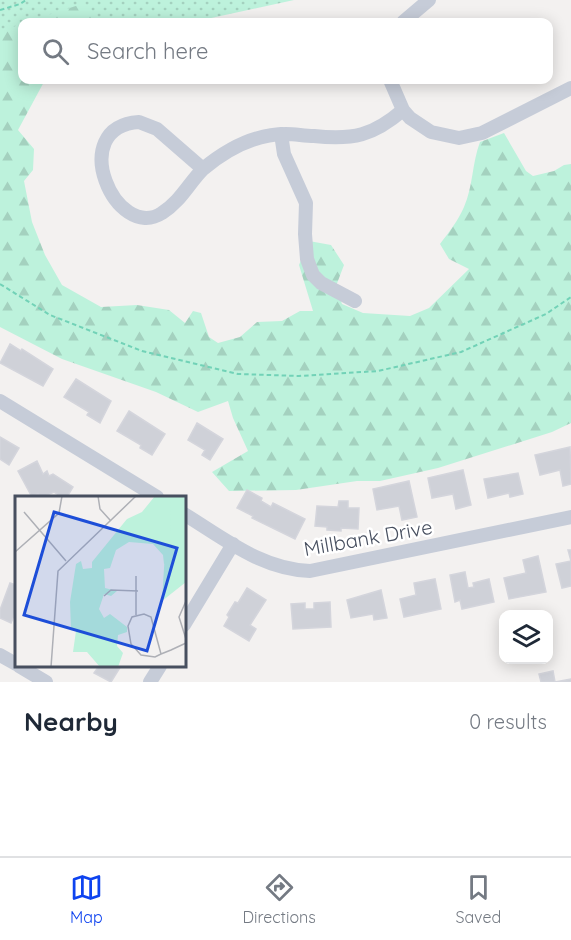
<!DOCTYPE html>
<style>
body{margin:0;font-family:Quicksand,sans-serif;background:#f6f6f7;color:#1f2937}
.controls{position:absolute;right:18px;bottom:18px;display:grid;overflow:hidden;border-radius:12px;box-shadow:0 3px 15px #0003}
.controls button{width:54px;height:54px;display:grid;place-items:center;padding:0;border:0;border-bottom:2px solid #e0e1e3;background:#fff;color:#1f2937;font:30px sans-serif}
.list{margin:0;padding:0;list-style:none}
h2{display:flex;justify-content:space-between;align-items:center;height:78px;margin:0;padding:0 24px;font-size:26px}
h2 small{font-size:20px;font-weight:400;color:#747a83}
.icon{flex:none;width:33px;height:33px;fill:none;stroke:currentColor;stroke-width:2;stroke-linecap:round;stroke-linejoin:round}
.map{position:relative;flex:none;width:571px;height:682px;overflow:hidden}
.search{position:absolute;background:#fff;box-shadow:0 3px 15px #0003;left:18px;right:18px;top:18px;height:66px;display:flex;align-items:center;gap:15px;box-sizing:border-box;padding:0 21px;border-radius:12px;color:#747a83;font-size:22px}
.sheet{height:174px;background:#fff}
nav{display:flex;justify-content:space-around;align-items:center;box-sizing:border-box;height:84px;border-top:2px solid #e0e1e3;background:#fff;font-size:16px;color:#747a83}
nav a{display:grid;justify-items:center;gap:3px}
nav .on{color:#0e43ef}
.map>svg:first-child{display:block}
.grass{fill:url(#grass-dots)}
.forest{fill:url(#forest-firs)}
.building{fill:#cfd1d8;stroke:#d4d5dc;stroke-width:1.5}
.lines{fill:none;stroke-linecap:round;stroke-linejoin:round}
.path{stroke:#72d2b7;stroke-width:2;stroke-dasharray:4.5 3;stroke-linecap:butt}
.minor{stroke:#c6ccd8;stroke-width:14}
.labels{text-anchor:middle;stroke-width:5;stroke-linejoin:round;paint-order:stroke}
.street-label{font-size:20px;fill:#474f5f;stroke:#fff}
.inset-road{fill:none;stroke:#aeb0b6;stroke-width:1.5}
.view{fill:#1d4ed8;fill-opacity:0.15;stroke:#1d4ed8;stroke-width:3}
.inset-edge{fill:none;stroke:#474f5f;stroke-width:3}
</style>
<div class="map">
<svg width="571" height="682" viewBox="0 0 571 682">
<defs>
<pattern id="grass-dots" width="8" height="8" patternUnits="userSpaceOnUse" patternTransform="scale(1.5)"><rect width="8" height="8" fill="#bdf2dc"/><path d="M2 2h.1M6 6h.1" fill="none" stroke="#a4d1bf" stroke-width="1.8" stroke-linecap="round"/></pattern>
<pattern id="forest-firs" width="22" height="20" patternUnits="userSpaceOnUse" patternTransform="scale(1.5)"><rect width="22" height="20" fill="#bdf2dc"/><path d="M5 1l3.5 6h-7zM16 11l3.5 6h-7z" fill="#a4d1bf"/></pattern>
</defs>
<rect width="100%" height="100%" fill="#f3f1f0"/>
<path class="grass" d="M0,0H294L193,22H22V60L0,65Z"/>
<path class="forest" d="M82,4L96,15L102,22H26Z
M22,24V80H45L18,130L34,149L33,170L24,181L32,222L45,255L62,285L101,307L137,305L169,310L185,323L193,311L201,313L209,337L218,343L240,337L257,322L282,321L300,311H313L299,265L309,241L331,245L344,265L336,286L342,304L363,313L410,316L429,308L469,269L449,259L440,244C449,232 458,221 464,207C473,187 472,163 480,142L504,133L526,171L533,176L554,171L564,165L571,164V423L552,432L438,468L380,481H357L296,490L229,491L212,472L248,451L233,418L228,401L198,412L156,392L62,359L0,327V31Z"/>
<path class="building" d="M10,344L21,351L22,349L53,369L43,386L0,363Z
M76,379L111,401L100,423L87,415L89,412L64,397Z
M129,411L165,434L152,455L140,448L141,445L117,431Z
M197,423L223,439L210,460L202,455L205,450L188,440Z
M0,437L19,448L9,465L0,459Z
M570,447L571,484L563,486L560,470L540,475L535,455Z
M37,461L43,474L47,471L49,476L53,474L73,487L67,497H62L54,492L43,497H40L38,494L32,497L18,471Z
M463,470L471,505L456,509L453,494L432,498L428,478Z
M518,473L523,494L510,497L509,493L488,498L484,479Z
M409,481L417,517L402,520L399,506L377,510L373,489Z
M247,490L262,498L261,501L271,507L273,503L305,519L295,539L252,518L253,516L237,508Z
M339,501H348V508H359L358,529L341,528V531L327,530V527L315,526L317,506L338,507Z
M568,550H571V586L562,588L556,564L571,561Z
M538,556L546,592L509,599L504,578L526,573L523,560Z
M465,572L468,588L474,587L473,583L489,579L494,602L462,609L460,600L455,602L450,575Z
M435,579L441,609L404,617L400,599L416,595L414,583Z
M10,583L16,585V611L11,623L0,618V610Z
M247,588L266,600L250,625L256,629L249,641L224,626L229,617L227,615L235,602L238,603Z
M381,590L387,618L374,620L373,614L351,618L347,600Z
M330,602L331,627L293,629L291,604L305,603V609H314V603Z
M99,666H121L111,682L94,673Z
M553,671L555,682L571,679V682H541L539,674Z"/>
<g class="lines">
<path class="path" d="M0,10L20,4L26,0
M0,284L50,315L142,351L238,374L299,376L378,371L461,352L546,314L571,297"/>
<path class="minor" d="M403,22L429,0
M390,80L403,110L410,118L431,132L459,138L482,133L571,88
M139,122L157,129L203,169C189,183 180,202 162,213C116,243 65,127 139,122Z
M281,134L284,154L306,203L305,234L307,259L313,275L321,283L355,301
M203,169C227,149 254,134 286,134C296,134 304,136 314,136C353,140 373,136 403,110
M0,401L157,497
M184,514C225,539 261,569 310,571L571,517
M184,625L233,544
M0,655L16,664
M19,666L46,682
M150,682L160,666"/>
</g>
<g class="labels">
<g class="street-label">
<text transform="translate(368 538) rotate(-10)" y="7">Millbank Drive</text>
</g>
</g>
<g transform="translate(15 496)">
<rect width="171" height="171" fill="#f3f1f0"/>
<path d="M159,0H171V86L147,105L153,5Z" fill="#bdf2dc"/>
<path d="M140,0H161L155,7L157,66L149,68L148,59L138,48L114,46L101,54L95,72L89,73L90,92L102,95L96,100L89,98L84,113L89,122L95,118L112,131V136L103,139L102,150L108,157L103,171H85L72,156H58L61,135L56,133L55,106L61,68L66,65L68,73L77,72V66L112,23L127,16Z" fill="#bdf2dc"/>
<path d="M156,15H167L166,44L155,45Z" fill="#bdf2dc"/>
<path class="inset-road" d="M83,0L85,13L95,24M9,16L51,65M0,56L44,17L47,0M121,80V119M89,100L96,94L123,95M171,105L164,121L171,143M146,158L136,121L129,118L117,121L113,130L116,148L126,159L140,161L146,158L156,154L171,147M36,171L43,75L121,0"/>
<path class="view" d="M39,16L162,52L132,155L9,119Z"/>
<rect width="171" height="171" class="inset-edge"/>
</g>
</svg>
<div class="controls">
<button><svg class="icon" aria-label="layers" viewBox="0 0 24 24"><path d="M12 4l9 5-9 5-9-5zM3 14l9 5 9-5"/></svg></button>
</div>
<div class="search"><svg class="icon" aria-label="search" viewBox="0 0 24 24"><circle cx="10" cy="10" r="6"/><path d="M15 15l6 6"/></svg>Search here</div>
</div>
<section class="sheet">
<h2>Nearby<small>0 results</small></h2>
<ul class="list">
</ul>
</section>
<nav>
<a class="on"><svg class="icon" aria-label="map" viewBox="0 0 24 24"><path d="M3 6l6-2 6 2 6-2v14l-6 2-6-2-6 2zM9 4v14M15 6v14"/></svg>Map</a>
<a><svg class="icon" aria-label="directions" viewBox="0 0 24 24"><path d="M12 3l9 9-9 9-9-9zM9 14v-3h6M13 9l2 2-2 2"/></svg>Directions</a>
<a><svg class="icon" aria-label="saved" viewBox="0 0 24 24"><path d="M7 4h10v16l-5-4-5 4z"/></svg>Saved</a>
</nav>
